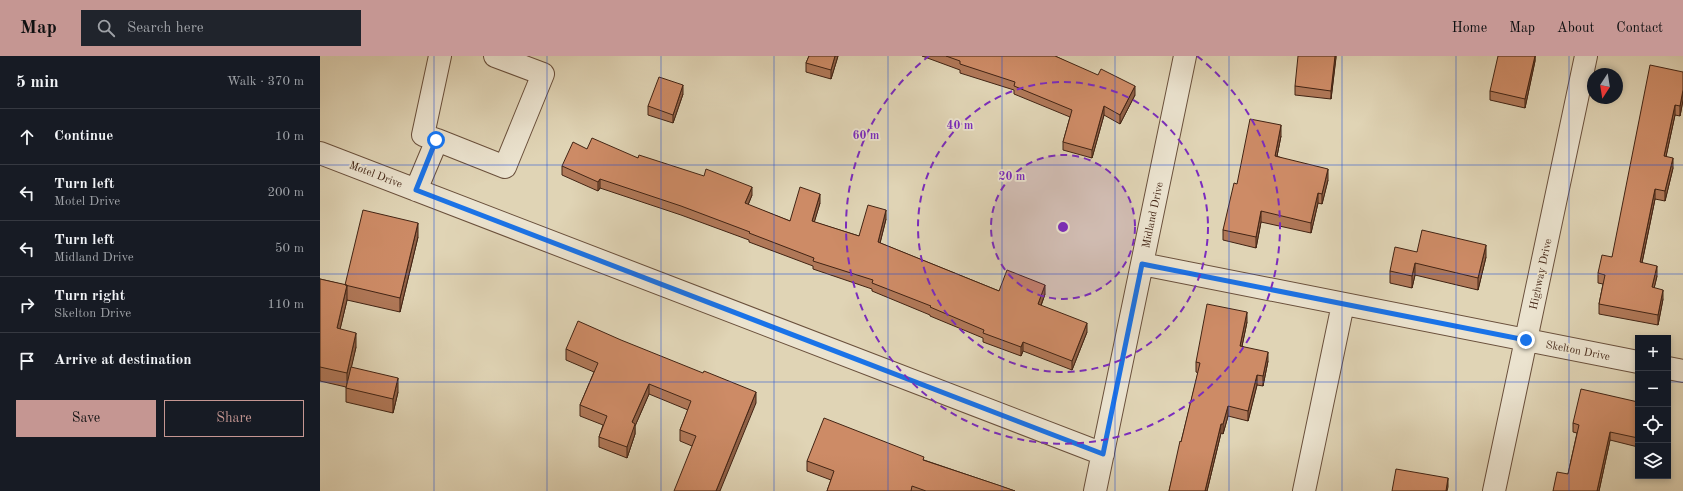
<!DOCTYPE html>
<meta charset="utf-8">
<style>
body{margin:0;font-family:"Old Standard TT",serif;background:#20242c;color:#f1f3f6}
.controls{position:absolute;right:12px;bottom:12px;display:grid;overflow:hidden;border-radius:0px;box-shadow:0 2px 6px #0003}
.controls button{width:36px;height:36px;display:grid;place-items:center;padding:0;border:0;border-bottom:1px solid #363941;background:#171b24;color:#f1f3f6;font:20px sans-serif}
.compass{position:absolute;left:1267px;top:12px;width:36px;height:36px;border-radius:50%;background:#171b24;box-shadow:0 2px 6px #0003;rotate:192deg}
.stop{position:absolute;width:12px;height:12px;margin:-9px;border:3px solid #1a73e8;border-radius:50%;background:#fff}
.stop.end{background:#1a73e8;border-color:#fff;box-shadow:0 1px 4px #0008}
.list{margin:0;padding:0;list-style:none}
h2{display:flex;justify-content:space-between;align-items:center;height:52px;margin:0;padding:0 16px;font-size:17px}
h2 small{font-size:13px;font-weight:400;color:#9ea1a6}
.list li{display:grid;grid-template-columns:26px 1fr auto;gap:12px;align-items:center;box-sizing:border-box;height:56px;padding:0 16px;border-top:1px solid #363941}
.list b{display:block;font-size:15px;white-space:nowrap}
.list p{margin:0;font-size:13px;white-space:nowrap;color:#9ea1a6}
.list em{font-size:13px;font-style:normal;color:#9ea1a6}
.actions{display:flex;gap:8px;padding:12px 16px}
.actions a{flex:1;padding:9px 0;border:1px solid #c59692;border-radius:0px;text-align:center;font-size:14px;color:#c59692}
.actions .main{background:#c59692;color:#111}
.icon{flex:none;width:22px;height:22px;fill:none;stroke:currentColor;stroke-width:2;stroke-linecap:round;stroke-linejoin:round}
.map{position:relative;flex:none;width:1363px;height:435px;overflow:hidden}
header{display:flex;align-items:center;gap:24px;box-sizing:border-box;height:56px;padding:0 20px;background:#c59692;color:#111}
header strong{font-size:19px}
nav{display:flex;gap:22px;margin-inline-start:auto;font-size:14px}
.search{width:280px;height:36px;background:#20242c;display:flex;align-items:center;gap:10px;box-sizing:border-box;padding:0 14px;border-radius:0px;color:#9ea1a6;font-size:15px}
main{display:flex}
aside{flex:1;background:#171b24}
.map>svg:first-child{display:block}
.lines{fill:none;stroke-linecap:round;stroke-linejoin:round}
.minor-casing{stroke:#6a503c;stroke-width:24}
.minor{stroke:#ebe3cf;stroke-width:22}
.wall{fill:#b07858;stroke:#422414}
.shaded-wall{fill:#906147;stroke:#422414}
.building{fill:#cd8b66;stroke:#422414}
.route{stroke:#1a73e8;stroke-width:5}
.grid{fill:none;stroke:#1d4ed8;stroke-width:1;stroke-opacity:0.55}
.ring{fill:none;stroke:#7b2cbf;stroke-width:2;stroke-dasharray:7 5}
.labels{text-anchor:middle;stroke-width:3.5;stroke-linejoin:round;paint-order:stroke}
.street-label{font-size:11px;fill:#422414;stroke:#ebe3cf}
.centre{fill:#7b2cbf;stroke:#ebe3cf;stroke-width:2}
.ring-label{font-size:12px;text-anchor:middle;font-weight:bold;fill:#7b2cbf;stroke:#ebe3cf;stroke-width:3.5;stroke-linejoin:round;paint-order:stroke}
</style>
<header>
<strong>Map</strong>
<div class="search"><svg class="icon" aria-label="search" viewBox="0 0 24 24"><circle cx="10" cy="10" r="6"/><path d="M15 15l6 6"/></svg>Search here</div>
<nav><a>Home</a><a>Map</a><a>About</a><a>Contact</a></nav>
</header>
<main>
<aside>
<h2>5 min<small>Walk · 370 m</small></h2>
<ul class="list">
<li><svg class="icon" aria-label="ahead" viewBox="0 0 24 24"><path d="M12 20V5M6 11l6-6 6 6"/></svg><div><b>Continue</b></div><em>10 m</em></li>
<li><svg class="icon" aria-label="left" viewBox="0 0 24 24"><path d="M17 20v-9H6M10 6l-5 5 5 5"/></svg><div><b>Turn left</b><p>Motel Drive</p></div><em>200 m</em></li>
<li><svg class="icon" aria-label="left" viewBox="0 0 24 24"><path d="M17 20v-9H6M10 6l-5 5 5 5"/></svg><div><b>Turn left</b><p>Midland Drive</p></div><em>50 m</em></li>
<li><svg class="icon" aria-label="right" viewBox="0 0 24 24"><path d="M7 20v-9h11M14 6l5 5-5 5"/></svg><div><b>Turn right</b><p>Skelton Drive</p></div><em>110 m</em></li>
<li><svg class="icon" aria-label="arrive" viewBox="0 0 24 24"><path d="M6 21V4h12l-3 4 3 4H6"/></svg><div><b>Arrive at destination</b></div></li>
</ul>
<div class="actions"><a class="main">Save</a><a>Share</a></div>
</aside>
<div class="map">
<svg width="1363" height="435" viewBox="0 0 1363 435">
<rect width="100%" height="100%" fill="#e0d4b5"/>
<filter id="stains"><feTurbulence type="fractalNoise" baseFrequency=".005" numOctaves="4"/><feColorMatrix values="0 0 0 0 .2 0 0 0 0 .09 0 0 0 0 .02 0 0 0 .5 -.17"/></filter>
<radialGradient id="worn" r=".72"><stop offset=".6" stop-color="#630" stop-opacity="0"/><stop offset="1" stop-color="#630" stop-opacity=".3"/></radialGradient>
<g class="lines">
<g class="minor-casing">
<path id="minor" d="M117,84L185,111L223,18L175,0
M0,97L783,398
M96,134L117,84L103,79L120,0
M822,208L1318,306
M1348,312L1363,315
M775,435L865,0
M984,435L1023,248
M1174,435L1266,0"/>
</g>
<use href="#minor" class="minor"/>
</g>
<path class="wall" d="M489,0H518L511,23L486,16V7Z
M602,0H735L815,39L800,68L784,59L772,102L743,94V86L750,61L694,38V34L640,17V14Z
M1016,0L1011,43L975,39V30Z
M1215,0V5L1205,52L1170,44V35Z
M1363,16V44L1360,60L1355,59L1346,100L1353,112L1345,145L1335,143L1322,207L1337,220L1334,232L1343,243L1338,269L1279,258V248L1283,228L1278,227V217L1292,201Z
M363,38L353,67L328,59V50Z
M961,80L957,100L1008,124L1002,148L998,147L991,177L941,166L936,192L903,184V174Z
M267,93L318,102L432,139L428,149L470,165L500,147L494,166L539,180L566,163L560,187L679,235L725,238L721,250L767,276L752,314L703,295L701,300L663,286V282L610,260V259L552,235V233L493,213V210L429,186V184L361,159L280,132L278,135L242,119V110Z
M98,181L80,256L27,244L20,273L36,291L31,311L78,336L73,357L26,346V331L0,325V223L25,229Z
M1097,196L1166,201L1158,234L1095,219L1092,232L1070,227V215Z
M927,266L922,290L948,305L943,330L937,329L928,365L908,360L903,378L901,377L887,435H849L878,317L876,316V306Z
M246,293L436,347L372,390L360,385V374L368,354L329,338L315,370V378L307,402L279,391V381L283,369L260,360V349L274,316L246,304Z
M1318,346V391L1290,384L1279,435H1233L1248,418L1257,377L1253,376V367Z
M604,404L695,435H507L511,424L487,415V405Z"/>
<path class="shaded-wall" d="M515,0H518L511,23V14Z
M1015,0H1016V2L1011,43V35Z
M1215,0V5L1205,52V43Z
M363,29V38L353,67V59Z
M815,30V39L800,68V59Z
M1363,34V44L1360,60V50Z
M1355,49V59L1344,110V100Z
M784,50V59L772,102V94Z
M961,69V80L955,110V100Z
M1353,102V112L1345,145V135Z
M1008,113V124L1002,148V138Z
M280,123V132L278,135V126Z
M432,131V139L425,156V147Z
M1335,133V143L1320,216V206Z
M998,137V147L991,177V167Z
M500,138V147L492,174V165Z
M566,154V163L558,195V186Z
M941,155V166L936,192V181Z
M98,167V181L80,256V242Z
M1166,189V201L1158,234V222Z
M1095,207V219L1092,232V220Z
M1337,210V220L1332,241V231Z
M27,229V244L17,286V272Z
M725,229V238L718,257V248Z
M1343,234V243L1338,269V259Z
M927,256V266L920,300V290Z
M767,267V276L752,314V305Z
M36,277V291L27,331V317Z
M703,286V295L701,300V291Z
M948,296V305L943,330V320Z
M937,319V329L928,365V355Z
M78,322V336L73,357V343Z
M329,328V338L315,370V378L307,402V391L312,366Z
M436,336V347L400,435H396Z
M908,350V360L903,378V368Z
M901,368V377L887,435H885Z
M1290,376V384L1279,435H1277Z
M1128,422V431L1127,435H1126Z"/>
<path class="building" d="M489,0H515L511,14L486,7Z
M626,0H735L778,19L781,13L815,30L800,59L784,50L772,94L743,86L752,54L694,30L695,26L640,8V5Z
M978,0H1015L1011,35L975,30Z
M1178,0H1215L1205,43L1170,35Z
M1330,9L1363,16V34L1360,50L1355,49L1344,100L1353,102L1345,135L1335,133L1320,206L1337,210L1332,231L1343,234L1338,259L1279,248L1285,219L1278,217L1282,199L1292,201Z
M339,21L363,29L353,59L328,50Z
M930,63L961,69L955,100L1008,113L1002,138L998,137L991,167L941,155L936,181L903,174L914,127L917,128Z
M272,82L318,102L319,99L384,120L386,113L432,131L425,147L470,165L480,131L500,138L492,165L539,180L548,149L566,154L558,186L679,235L687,214L725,229L718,248L767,267L752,305L703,286L701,291L663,277L664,274L610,251L611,250L552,227L553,224L493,205L494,202L429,177L430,176L361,150L280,123L278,126L242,110L253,86L267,93Z
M43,154L98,167L80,242L25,229Z
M1102,174L1166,189L1158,222L1095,207L1092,220L1070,215L1075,191L1097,196Z
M0,223L27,229L17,272L36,277L27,317L0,311Z
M887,248L927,256L920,290L948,296L943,320L937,319L928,355L908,350L903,368H901L885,435H849L860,385L861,386L880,307L876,306Z
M258,265L301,284L383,317L384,315L436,336L396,435H354L376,380L360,374L371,345L329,328L312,366L315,368L307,391L279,381L287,360L260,349L278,307L246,293Z
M31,311L78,322L73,343L26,332Z
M1261,333L1318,346V382L1290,376L1277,435H1233L1237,416L1248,418L1259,369L1253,367Z
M504,362L604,401L603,404L678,429L695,435H606L592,430L591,435H507L514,415L487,405Z
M1076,413L1128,422L1126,435H1072Z"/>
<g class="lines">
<path class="route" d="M116,84L96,134L783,398L822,208L1206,284"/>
</g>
<path class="grid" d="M114,0V435M227,0V435M341,0V435M454,0V435M568,0V435M682,0V435M795,0V435M909,0V435M1022,0V435M1136,0V435M1249,0V435M0,109H1363M0,218H1363M0,326H1318M1348,326H1363"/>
<circle cx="743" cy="171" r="72" fill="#7b2cbf" fill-opacity=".12"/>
<g class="ring">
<circle cx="743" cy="171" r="72"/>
<circle cx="743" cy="171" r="145"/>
<path d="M877 0A217 217 0 1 1 609 0"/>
</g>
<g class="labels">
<g class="street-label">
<text transform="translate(56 118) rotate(21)" y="4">Motel Drive</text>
<text transform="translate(832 159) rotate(-78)" y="4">Midland Drive</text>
<text transform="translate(1220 218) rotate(-78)" y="4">Highway Drive</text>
<text transform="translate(1258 294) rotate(11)" y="4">Skelton Drive</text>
</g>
</g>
<circle cx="743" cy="171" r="6" class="centre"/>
<g class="ring-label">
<text x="640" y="73">40 m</text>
<text x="546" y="83">60 m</text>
<text x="692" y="124">20 m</text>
</g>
<rect width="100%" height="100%" filter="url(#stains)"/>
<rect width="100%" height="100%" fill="url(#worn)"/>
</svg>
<div class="controls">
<button>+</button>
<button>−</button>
<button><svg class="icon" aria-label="locate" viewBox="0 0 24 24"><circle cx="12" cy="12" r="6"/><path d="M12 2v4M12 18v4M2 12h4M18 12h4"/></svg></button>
<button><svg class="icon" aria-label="layers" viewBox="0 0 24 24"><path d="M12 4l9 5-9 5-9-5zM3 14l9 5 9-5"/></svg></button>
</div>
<svg class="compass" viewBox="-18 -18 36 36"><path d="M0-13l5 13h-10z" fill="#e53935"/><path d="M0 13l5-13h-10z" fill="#9ea1a6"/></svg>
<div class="stop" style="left:116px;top:84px"></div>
<div class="stop end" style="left:1206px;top:284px"></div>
</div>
</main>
